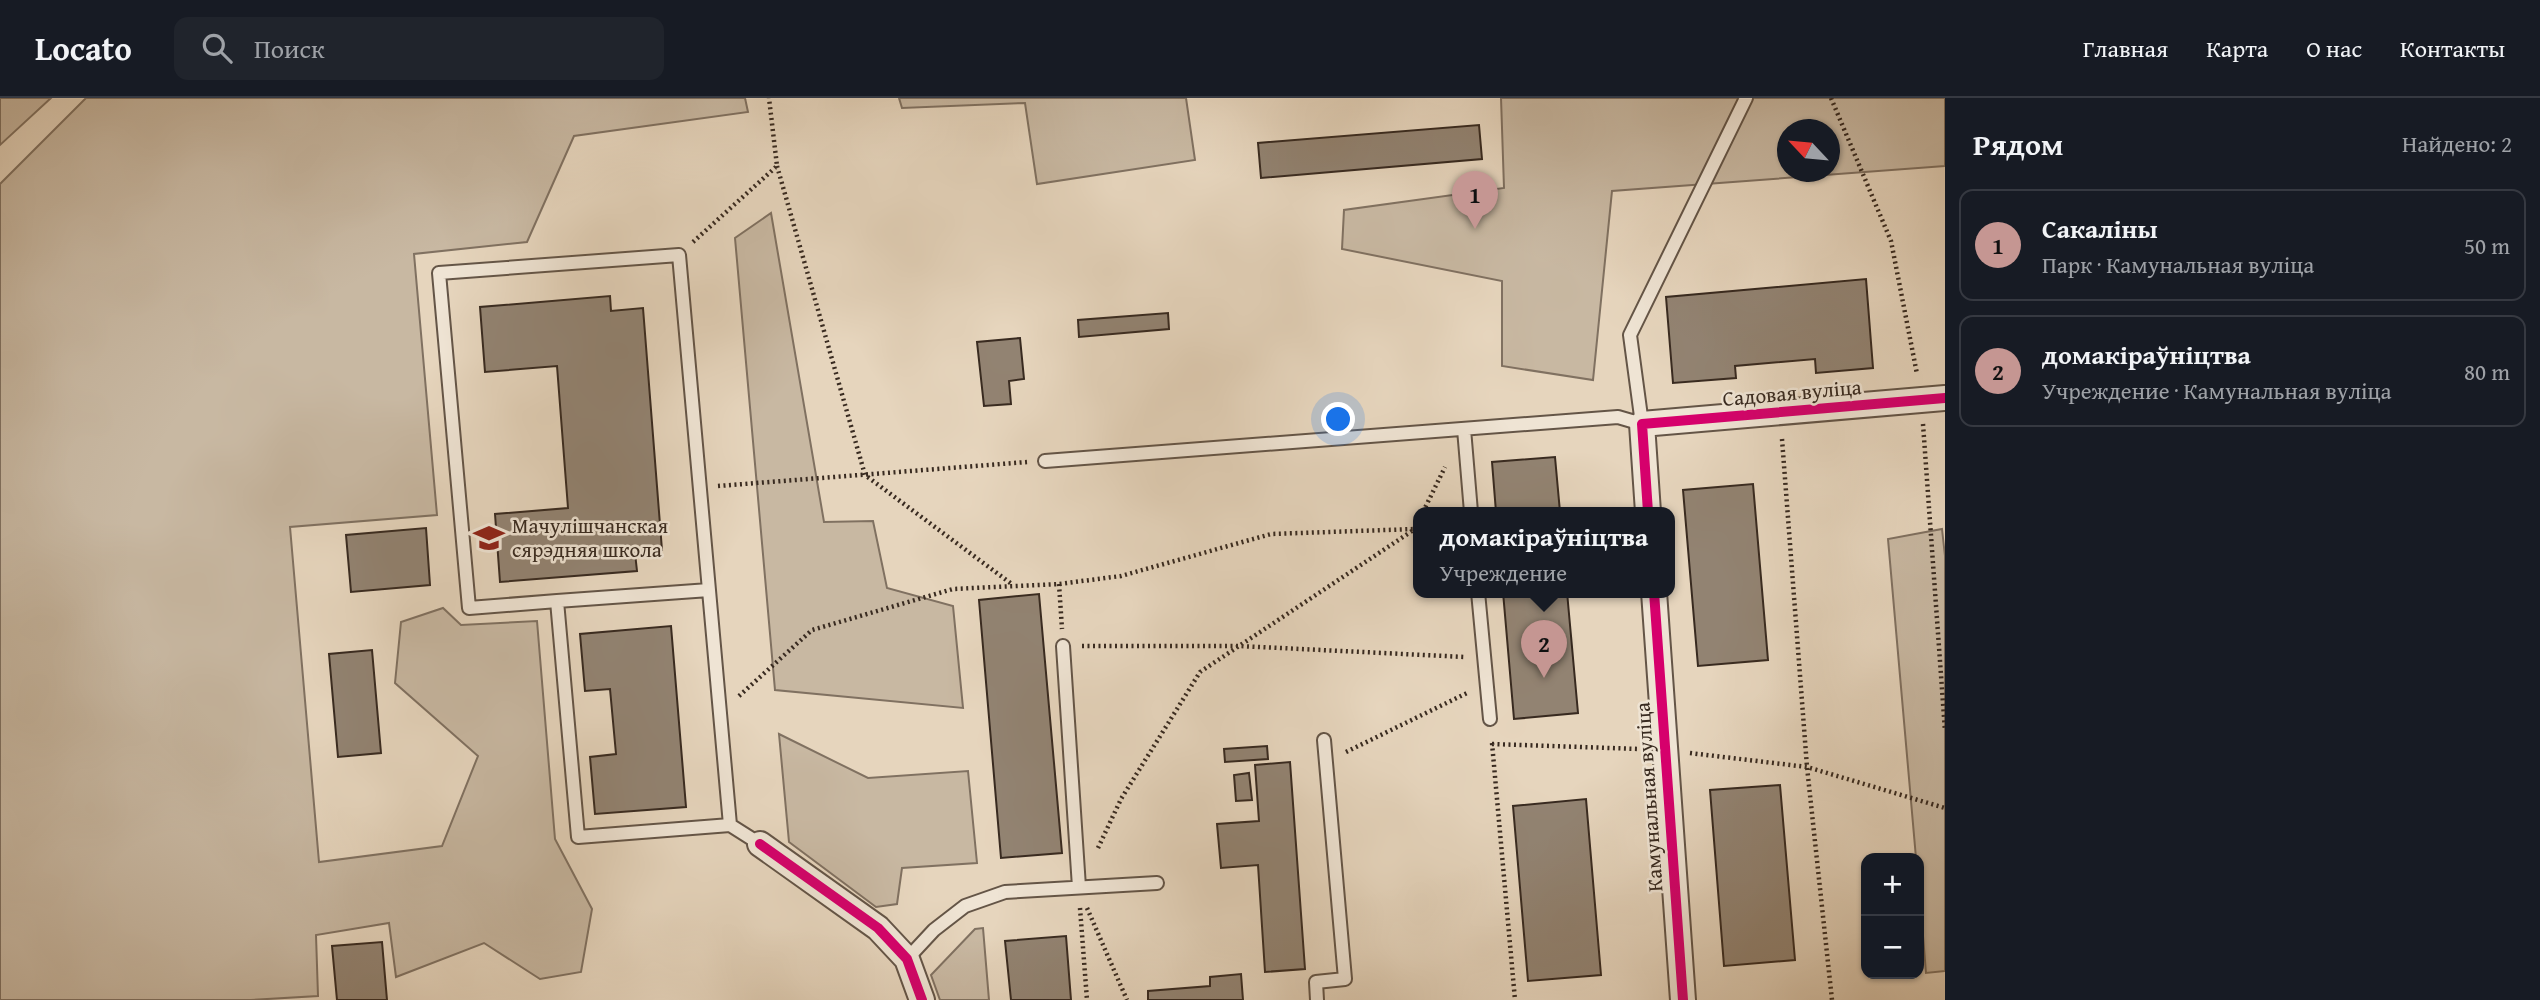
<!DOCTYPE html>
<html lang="ru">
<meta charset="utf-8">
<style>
body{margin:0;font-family:"Gentium Book Plus",serif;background:#20242c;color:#f1f3f6}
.controls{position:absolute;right:21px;bottom:21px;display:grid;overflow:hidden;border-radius:14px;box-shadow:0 2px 5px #0004}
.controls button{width:63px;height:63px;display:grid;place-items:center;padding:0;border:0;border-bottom:2px solid #363941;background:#171b24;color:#f1f3f6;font:35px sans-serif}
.compass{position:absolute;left:1777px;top:21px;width:63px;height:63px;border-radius:50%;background:#171b24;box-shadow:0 2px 5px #0004;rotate:296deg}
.you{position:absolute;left:1339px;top:322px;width:24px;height:24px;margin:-18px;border:5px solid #fff;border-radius:50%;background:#1a73e8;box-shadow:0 0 0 10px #1a73e833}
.badge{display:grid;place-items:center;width:46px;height:46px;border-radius:50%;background:#c59692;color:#111;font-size:23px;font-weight:700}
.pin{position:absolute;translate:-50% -58px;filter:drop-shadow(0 2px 4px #0008)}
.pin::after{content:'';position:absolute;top:37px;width:24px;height:21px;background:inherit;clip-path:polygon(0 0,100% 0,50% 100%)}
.popup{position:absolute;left:1413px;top:409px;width:262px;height:91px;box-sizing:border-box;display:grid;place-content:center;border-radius:14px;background:#171b24;filter:drop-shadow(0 2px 5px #0005);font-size:23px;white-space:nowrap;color:#9ea1a6}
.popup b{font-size:26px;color:#f1f3f6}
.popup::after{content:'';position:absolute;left:50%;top:100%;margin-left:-14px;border:14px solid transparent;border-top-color:#171b24}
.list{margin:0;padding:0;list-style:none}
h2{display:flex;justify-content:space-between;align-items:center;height:91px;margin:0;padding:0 28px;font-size:30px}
h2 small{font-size:23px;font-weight:400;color:#9ea1a6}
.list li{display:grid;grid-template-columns:46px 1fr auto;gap:21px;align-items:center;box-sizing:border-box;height:112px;margin:0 14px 14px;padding:0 14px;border:2px solid #363941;border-radius:14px}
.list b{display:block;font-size:26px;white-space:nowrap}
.list p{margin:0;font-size:23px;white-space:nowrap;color:#9ea1a6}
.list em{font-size:23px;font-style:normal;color:#9ea1a6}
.icon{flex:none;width:38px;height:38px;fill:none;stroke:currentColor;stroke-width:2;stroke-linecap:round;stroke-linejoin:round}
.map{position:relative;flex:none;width:1945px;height:902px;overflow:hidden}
header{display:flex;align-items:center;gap:42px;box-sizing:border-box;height:98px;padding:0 35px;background:#171b24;border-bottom:2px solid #363941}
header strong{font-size:33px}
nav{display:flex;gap:38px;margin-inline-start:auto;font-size:24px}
.search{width:490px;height:63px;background:#20242c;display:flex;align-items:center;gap:18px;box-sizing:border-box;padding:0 24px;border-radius:14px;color:#9ea1a6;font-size:26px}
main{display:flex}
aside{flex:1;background:#171b24}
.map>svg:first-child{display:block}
.green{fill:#c8b8a2;stroke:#807161;stroke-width:2;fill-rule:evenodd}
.building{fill:#928372;stroke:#382a20;stroke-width:2}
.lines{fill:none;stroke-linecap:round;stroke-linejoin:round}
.lane-casing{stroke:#645547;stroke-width:16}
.street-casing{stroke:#645547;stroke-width:28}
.path{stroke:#382a20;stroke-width:4.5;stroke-dasharray:2 3.5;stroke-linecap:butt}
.lane{stroke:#efe4d4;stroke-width:12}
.street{stroke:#efe4d4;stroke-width:24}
.cycleway-casing{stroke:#efe4d4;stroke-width:15}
.cycleway{stroke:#d6006c;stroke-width:10}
.labels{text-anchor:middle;stroke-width:5;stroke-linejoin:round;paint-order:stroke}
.street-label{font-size:21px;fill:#382a20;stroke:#efe4d4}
.poi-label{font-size:21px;fill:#382a20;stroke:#efe4d4;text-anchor:start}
</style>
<header>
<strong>Locato</strong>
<div class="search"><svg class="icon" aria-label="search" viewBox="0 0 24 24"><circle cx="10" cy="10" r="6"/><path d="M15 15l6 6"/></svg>Поиск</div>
<nav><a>Главная</a><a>Карта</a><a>О нас</a><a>Контакты</a></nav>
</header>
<main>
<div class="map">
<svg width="1945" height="902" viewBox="0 0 1945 902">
<rect width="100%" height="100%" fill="#e6d5bd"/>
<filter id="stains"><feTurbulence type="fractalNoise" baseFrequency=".00286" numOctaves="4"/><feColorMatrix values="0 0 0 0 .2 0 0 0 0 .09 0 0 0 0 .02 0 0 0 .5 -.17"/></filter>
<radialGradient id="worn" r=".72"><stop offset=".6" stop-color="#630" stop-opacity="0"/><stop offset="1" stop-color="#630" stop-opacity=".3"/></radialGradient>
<path class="green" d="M0,0H51L0,47Z
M86,0H745L748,14L574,38L527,144L414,156L437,417L290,429L319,764L442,748L478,658L395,585L401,524L443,510L461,527L537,523L555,741L592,811L581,874L540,881L484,845L396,879L389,825L316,837L318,898L251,902H0V86Z
M899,0H1186L1195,62L1037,86L1025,5L902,10Z
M1501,0H1945V68L1612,93L1593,282L1502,268V183L1342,151L1344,112L1504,90ZM1787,32H1829V74H1787Z
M771,115L824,424L873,423L887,490L953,508L963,610L775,592L735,140Z
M1942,431L1945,458V873L1926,875L1919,789V760H1916L1888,441Z
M779,636L868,680L968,673L977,765L902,770L897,806L876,809L789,744Z
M983,830L989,902H940L931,877L975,831Z"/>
<path class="building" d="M1479,27L1482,61L1261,80L1258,45Z
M1866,181L1873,270L1816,275L1815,261L1735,268L1736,280L1673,285L1666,199Z
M610,198L611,213L643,210L662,452L635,455L637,473L500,484L495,416L568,410L557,268L485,274L480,209Z
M1168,215L1169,231L1079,239L1078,222Z
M1020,240L1024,281L1009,283L1011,306L984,308L977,244Z
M1555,359L1560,414H1496L1492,364Z
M1753,386L1768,562L1698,568L1683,392Z
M426,430L430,487L351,494L346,437Z
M1503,494H1567L1578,615L1514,621Z
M1039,496L1062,755L1001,760L979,502Z
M671,528L686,709L595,716L590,659L616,656L610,591L585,593L580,536Z
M372,552L381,655L338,659L329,556Z
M1267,648L1268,661L1225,664L1224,651Z
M1290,664L1305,871L1265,874L1258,767L1221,770L1217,726L1259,723L1255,667Z
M1249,675L1252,702L1236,703L1234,677Z
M1780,687L1795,862L1724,868L1710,692Z
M1586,701L1601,877L1528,883L1513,708Z
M1066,838L1071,902H1011L1005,843Z
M382,844L387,902H337L332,848Z
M1241,876L1243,902H1148V893L1210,888V879Z"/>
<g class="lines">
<g class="lane-casing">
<path id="lane" d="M1464,331L1471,414
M1045,363L1618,319L1642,326L1630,237L1746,0
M1478,494L1490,621
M557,503L709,492
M1063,548L1079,789
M730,727L679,157L439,175L469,510L557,503L578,739L730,727L760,746
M907,861L934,832L965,808L1005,794L1157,785
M1317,902L1316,884L1345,881L1324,642"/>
</g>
<g class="street-casing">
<path id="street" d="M1648,414L1642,326L1945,300
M1654,494L1683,902
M760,746L878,830L907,861L922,902"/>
</g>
<path class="path" d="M1831,0L1891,143L1917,276
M777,68L865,377L1013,487
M693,144L777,68L769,0
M1923,326L1945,633
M1782,341L1807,669L1832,902
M718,388L1027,364
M1423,414L1445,369
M1059,486L1062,531
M1082,548H1239L1465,559
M739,598L812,532L953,491L1059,486L1121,478L1271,436L1415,431
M1492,645L1515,902
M1492,646L1639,651
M1346,654L1467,595
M1690,655L1807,669L1945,710
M1098,750L1121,701L1200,574L1415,431L1418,425
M1080,810L1087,902
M1087,810L1127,902"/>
<use href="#lane" class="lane"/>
<use href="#street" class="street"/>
<g class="cycleway-casing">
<path id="cycleway" d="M1648,414L1642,326L1945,300
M1654,494L1683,902
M760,746L878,830L907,861L922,902"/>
</g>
<use href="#cycleway" class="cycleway"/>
</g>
<defs>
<g id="school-bare" transform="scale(2.415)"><path d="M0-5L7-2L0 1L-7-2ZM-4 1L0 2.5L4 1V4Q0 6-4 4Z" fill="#8f2418" stroke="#efe4d4" stroke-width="2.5" paint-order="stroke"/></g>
</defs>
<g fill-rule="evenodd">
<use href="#school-bare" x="489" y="440"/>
</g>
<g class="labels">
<g class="street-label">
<text transform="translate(1792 295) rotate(-5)" y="7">Садовая вуліца</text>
<text transform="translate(1649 699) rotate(-94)" y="7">Камунальная вуліца</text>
</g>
<g class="poi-label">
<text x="512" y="435">Мачулішчанская<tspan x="512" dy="24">сярэдняя школа</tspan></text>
</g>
</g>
<rect width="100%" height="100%" filter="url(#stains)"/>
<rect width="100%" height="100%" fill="url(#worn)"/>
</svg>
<div class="controls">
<button>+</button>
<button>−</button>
</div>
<svg class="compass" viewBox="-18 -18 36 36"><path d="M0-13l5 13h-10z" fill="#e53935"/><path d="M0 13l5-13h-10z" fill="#9ea1a6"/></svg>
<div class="you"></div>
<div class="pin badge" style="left:1475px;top:131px">1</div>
<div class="pin badge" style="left:1544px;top:580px">2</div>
<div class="popup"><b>домакіраўніцтва</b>Учреждение</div>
</div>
<aside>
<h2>Рядом<small>Найдено: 2</small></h2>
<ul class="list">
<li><span class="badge">1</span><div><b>Сакаліны</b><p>Парк · Камунальная вуліца</p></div><em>50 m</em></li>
<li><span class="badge">2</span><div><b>домакіраўніцтва</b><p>Учреждение · Камунальная вуліца</p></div><em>80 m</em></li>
</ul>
</aside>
</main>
